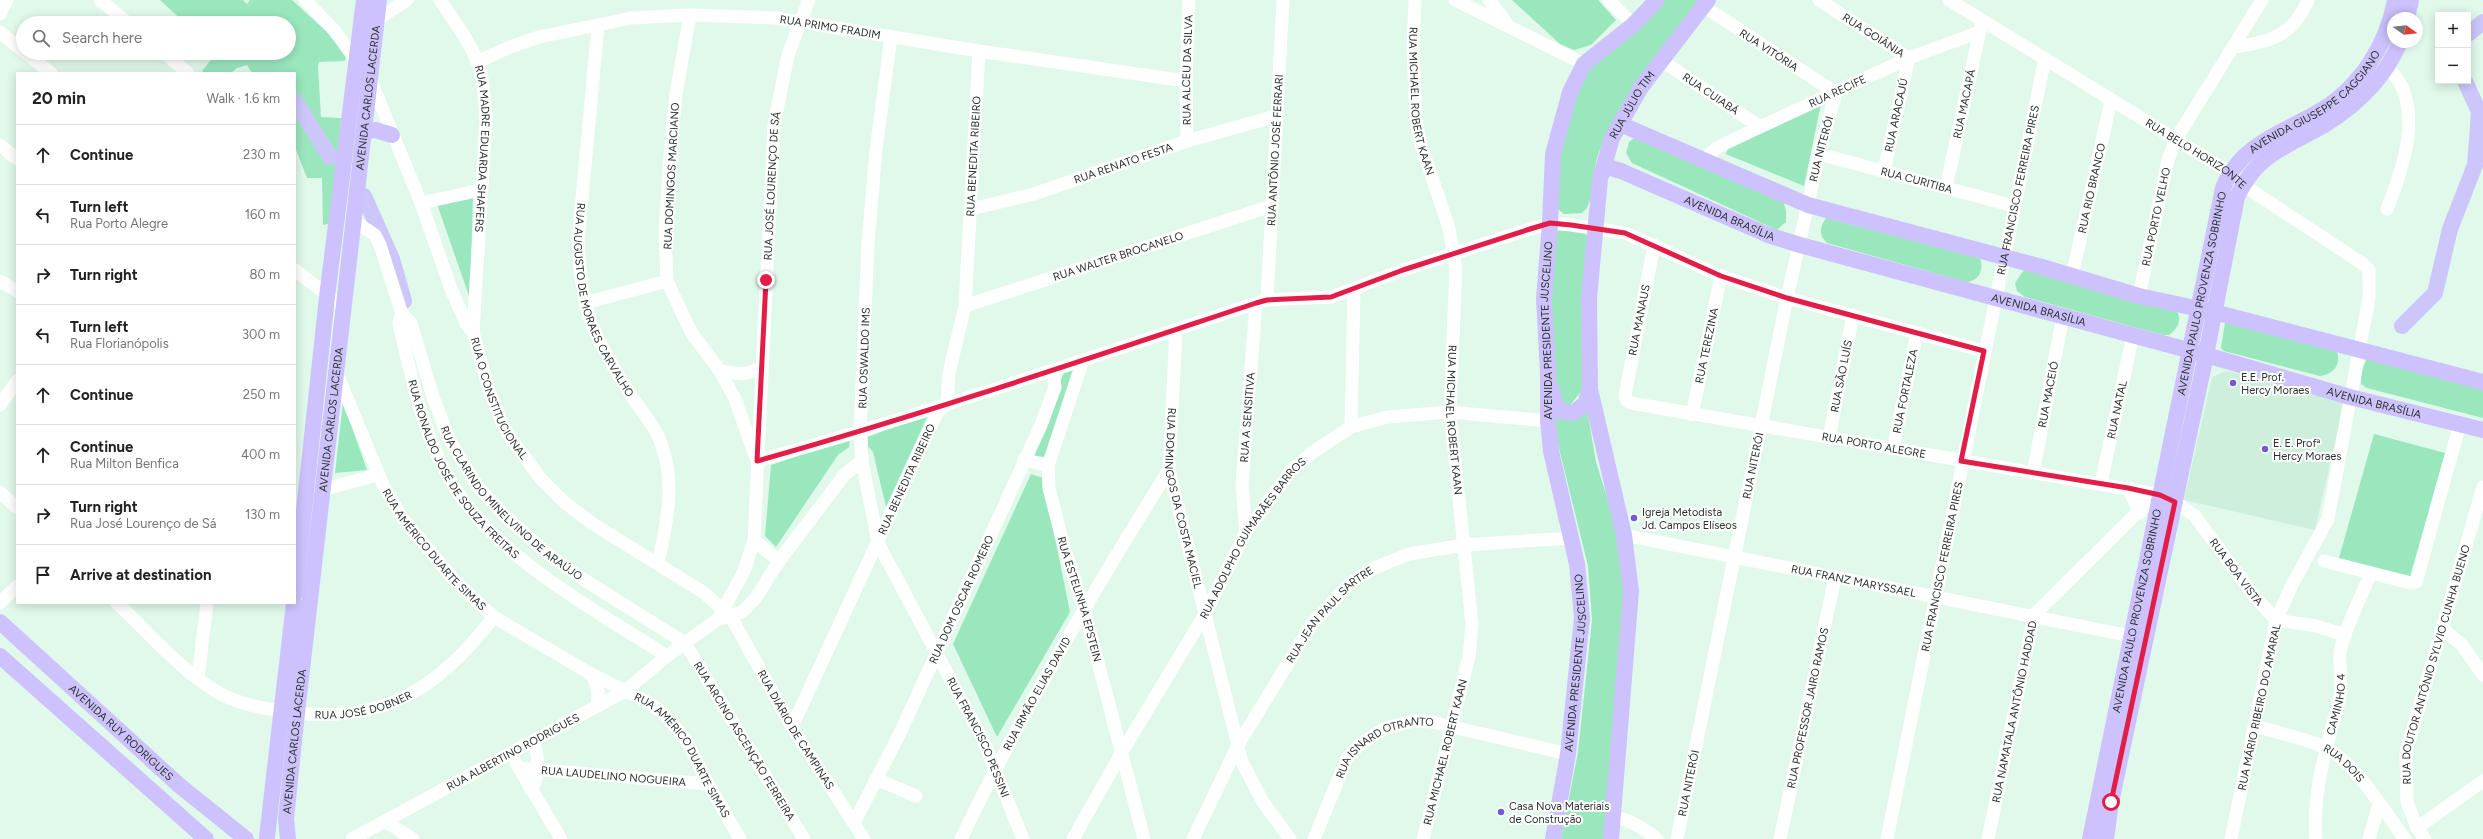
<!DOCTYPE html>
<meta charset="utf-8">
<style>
body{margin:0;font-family:Figtree,sans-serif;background:#f6f6f6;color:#222}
.controls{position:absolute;right:12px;top:12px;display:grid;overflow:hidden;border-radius:0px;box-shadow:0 2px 10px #0003}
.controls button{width:36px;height:36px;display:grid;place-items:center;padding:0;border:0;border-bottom:1px solid #e0e0e0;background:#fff;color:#222;font:20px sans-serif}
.compass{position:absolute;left:2387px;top:12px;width:36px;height:36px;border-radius:50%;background:#fff;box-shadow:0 2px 10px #0003;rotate:105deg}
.stop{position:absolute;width:12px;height:12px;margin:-9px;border:3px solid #e11d48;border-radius:50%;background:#fff}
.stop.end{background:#e11d48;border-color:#fff;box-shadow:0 1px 4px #0008}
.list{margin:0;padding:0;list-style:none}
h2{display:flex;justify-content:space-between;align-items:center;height:52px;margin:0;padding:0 16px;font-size:17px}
h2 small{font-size:13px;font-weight:400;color:#767676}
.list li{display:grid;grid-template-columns:26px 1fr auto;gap:12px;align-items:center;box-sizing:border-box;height:60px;padding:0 16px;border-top:1px solid #e0e0e0}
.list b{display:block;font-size:15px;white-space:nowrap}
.list p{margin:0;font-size:13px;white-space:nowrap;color:#767676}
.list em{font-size:13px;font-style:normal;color:#767676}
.icon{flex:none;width:22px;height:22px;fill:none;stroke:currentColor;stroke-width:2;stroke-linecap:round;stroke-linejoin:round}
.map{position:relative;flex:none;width:2483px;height:839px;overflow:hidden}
.search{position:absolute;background:#fff;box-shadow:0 2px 10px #0003;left:16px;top:16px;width:280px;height:44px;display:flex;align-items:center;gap:10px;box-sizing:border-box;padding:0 14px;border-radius:22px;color:#767676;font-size:15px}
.panel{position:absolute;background:#fff;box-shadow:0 2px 10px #0003;left:16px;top:72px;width:280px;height:532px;border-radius:0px}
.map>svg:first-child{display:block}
.built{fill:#ceefdc}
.green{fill:#9ae7be}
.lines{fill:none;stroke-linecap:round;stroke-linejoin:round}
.river{stroke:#cdc6fa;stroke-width:16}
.minor{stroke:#fff;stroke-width:13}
.major{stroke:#cdc2fd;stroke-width:16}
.route{stroke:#e11d48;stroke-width:5}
.poi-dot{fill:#7658d2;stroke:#fff;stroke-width:1.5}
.labels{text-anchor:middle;stroke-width:4;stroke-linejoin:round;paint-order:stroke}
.street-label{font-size:11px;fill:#28312c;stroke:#fff}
.poi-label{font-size:11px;fill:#28312c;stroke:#fff;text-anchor:start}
</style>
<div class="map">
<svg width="2483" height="839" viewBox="0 0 2483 839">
<rect width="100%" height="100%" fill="#e0f9eb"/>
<path class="built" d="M2226,371L2345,399L2315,530L2184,500L2212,377Z"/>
<path class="green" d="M160,0H243L247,4L250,0H292L326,31L346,55L345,61L319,62L318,66L321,117L341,118L333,223L323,225L322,178H307L295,147V73H252L247,65L237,68L231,73H205L202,71L214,56L213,53H289V23H185Z
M1512,0H1598L1616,20L1591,45L1574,50L1560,44Z
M1660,0H1699C1660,51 1625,92 1599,152C1592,170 1595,191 1587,208L1582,213L1564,214L1558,209L1557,154L1587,65Z
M1821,104L1804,186L1726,154L1730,142Z
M1634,138L1783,200L1786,211V222L1777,230L1632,163L1626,153L1629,142Z
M473,194L470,299L437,204Z
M1826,218L1980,258C1984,269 1980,281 1966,282L1827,243C1818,235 1820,227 1826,218Z
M1582,228L1587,236L1584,383L1581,392L1570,405L1563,406L1554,397L1551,310L1556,229Z
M2028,268L2177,311C2182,321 2178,328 2169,335H2163L2025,297L2017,291L2015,283L2023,271Z
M2230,319L2336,349C2342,363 2335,374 2320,376L2224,351L2221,348L2225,323Z
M2369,356L2483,386V418L2367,388L2361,384C2361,374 2363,364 2369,356Z
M1066,368L1077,369L1048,457L1029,456Z
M343,402L367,470L335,473Z
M1587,409L1596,462L1618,532L1627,605L1606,839H1561L1578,752L1592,620L1588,566L1554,428L1553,414Z
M929,413L886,507L873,452L868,446V437Z
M2374,434L2445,453L2410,577L2339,558Z
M850,438L849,447L838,455L776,547L765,536L771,465Z
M1031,474L1043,478L1070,612L997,737L953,644Z"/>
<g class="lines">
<path class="river" d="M2468,34L2483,22
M295,101L330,157
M364,196L392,259L404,301
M2402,326L2435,293L2450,229L2475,165L2479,112L2465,81"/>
<g class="minor">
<path d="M100,0L128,23"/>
<path id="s1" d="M305,0L334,30L371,81L421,203L451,289L467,325L473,332L489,390L502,423L512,440L541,479L564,502L593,524L703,592L731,617L792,727L864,839"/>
<path id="s2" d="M440,0C453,20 470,41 478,63C484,82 485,102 486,121L473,332"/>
<path id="s3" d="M1415,0L1413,47L1416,120L1421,145L1449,228L1456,268L1450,412L1472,625L1469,657L1423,839"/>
<path d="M1455,0L1584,64"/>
<path d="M1489,0L1506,22"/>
<path d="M1609,0L1633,25"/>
<path id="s4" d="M1819,0L1909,58L1884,171"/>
<path id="s5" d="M1949,0L2229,172L2243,185L2363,264L2369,270V298L2328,519L2293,583L2276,620L2231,839"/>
<path d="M0,14L7,0"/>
<path d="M690,15L676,94L670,155L665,232L667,281L691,332L720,371L735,399L757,461C925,414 1090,358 1256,303L1267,300L1331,297L1403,270L1530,229L1550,223L1571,225L1625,233L1721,276L1787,298L1984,351"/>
<path d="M376,20L407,0"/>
<path id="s6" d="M598,26L578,241C579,261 581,282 585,302C592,333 611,363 627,389C638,408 656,426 662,446C676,486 666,525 658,564"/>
<path d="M0,32L23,51"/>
<path id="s7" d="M891,37L876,150L868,243L860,432L862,461L878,543L984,742L1023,839"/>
<path d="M2233,47C2268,43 2294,36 2308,0"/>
<path d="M26,53L51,73"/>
<path d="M164,53L188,73"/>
<path id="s8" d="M1661,60L1760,127"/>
<path d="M2379,61C2429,94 2405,164 2387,209"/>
<path id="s9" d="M477,62L510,47L539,37L631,18L690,15L775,18L979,51L1186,81"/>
<path id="s10" d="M1187,141L1186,81L1189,0"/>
<path d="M0,145L17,159"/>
<path id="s11" d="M1819,154L2014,206"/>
<path id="s12" d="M1702,161L1718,147L1760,127L1909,58L1979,32"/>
<path id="s13" d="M1946,187L1981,26"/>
<path d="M421,203L481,190"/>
<path id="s14" d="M971,209L1034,194L1187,141L1276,116"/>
<path id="s15" d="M353,220L375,235L380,245L402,314L399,323C412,380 423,438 455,488C502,561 595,610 667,656"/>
<path id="s16" d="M1654,245L1625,395L1627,401L1631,403L2156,494"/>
<path d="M295,270L344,308"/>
<path id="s17" d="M2072,276L2111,100"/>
<path d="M0,281L17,291"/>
<path id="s18" d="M2139,296L2168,160L2176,139L2262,0"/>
<path id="s19" d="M1267,300L1283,0"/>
<path d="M585,303L667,281"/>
<path id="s20" d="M965,306L1271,206"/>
<path id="s21" d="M402,314L411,323L433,397L449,439L478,487L507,518L548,554L586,581L685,643L804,839"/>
<path id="s22" d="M1176,330L1169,470L1242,762L1263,802L1290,839"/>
<path id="s23" d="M1083,360L1048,466L1049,488L1064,547L1085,612L1144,839"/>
<path d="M720,371L742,374L761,369"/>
<path id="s24" d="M337,374L384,487L403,519L454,580L494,617L591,674L648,702L665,715L687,741L708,784L740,839"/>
<path d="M0,405L17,381"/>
<path id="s25" d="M1692,415L1721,276"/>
<path d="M1351,427L1354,289"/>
<path id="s26" d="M1829,438L1853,315"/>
<path id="s27" d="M1893,449L1917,333"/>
<path d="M1024,459L1048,466"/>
<path id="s28" d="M2033,473L2063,316"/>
<path id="s29" d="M2101,483L2133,335"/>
<path d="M2128,488L2140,513"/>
<path d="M315,489L322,490L377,475"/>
<path d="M0,492L17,508"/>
<path id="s30" d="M1246,532L1242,484L1256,303"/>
<path id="s31" d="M1624,535L2131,636"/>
<path d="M754,540L779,561"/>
<path d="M2324,561L2411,583L2416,582L2460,424"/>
<path d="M0,603L17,586"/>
<path id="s32" d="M117,603C149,633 181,671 219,693C240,705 264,708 286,712C384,725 436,690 494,617"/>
<path d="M723,618L742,612L755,599L779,561L845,474L862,461"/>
<path d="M2442,628L2463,646L2483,675"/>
<path d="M591,674C598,686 599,693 597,706"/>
<path d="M198,678L207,603"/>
<path id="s33" d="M2256,726C2278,733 2303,738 2324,747C2353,759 2386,814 2405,839"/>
<path id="s34" d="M792,727L937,413L947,403L949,373L965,306L979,51"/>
<path d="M516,763L561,839"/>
<path id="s35" d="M519,768L708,784"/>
<path d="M876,779L916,796"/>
<path d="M531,790C541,774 539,757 533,741"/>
<path d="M1613,817C1631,820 1643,828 1657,839"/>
<path d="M385,821L413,839"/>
<path id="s36" d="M854,823L900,733L1041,425L1055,387L1053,371"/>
<path d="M2417,828L2483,781"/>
<path id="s37" d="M352,839L625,691L667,656L718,619L744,571L754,540L774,125L788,55L809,0"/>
<path id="s38" d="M961,839C1022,712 1094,589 1169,470"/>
<path id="s39" d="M1073,839L1122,752L1205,614L1246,532L1291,471L1313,452L1351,427L1387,417L1450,412L1548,421"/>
<path id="s40" d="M1193,839L1238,745L1312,624L1349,584L1372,569L1409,554L1464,545L1571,538"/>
<path id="s41" d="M1314,839L1347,758L1359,745L1385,728L1414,721L1432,722L1568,754"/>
<path id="s42" d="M1677,839L1787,298L1819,154L1836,93L1703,6"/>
<path id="s43" d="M1780,839L1835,577"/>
<path id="s44" d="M1887,839C1940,579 1991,318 2045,58"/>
<path id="s45" d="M1988,839L2034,615L2156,494L2175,502L2194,515L2255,597L2276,620L2316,626L2345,635"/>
<path id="s46" d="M2316,839C2312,790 2327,747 2339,701C2343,683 2339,670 2340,653C2341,637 2364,590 2371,573"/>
<path d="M2369,839L2379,804"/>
<path id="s47" d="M2425,839L2417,828L2407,802L2406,752L2483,487"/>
</g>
<g class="major">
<path d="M2407,18L2411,0"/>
<path d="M1620,124L1808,205L2042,267L2139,296L2214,312L2483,382"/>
<path d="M364,132L375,130L392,135"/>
<path id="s48" d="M1604,166L1621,171L1768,235L1800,245L2206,355L2350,397L2483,430"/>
<path d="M1552,390L1556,405L1561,411L1573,413L1585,404L1590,389"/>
<path d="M295,594L327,297L364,0"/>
<path id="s49" d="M0,622L180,786L246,839"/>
<path d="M0,656L206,839"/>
<path d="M267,837L294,603"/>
<path id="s50" d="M288,839L286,819L297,713L379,0"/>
<path id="s51" d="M1553,839L1568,754L1582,618L1577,564L1551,451L1548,421V372L1544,299L1550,223L1553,154L1570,92L1584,64L1633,25L1657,0"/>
<path id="s52" d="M1611,839L1631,591L1624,535L1590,389L1589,299L1600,179L1612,138L1641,87L1708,0"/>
<path id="s53" d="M2090,839L2223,188C2240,144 2283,133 2320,111C2360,87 2387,45 2395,0"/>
<path d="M2106,839L2111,802L2206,355L2237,197C2256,154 2288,146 2326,124C2358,104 2385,78 2400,42"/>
</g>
</g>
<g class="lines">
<path class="route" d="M766,280L757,461C925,414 1090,358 1256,303L1267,300L1331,297L1403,270L1530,229L1550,223L1571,225L1625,233L1721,276L1787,298L1984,351L1961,461L2128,488L2160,495L2175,502L2111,802"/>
</g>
<g class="poi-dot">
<circle cx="2233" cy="383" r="4"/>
<circle cx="2265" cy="449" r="4"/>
<circle cx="1634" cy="518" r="4"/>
<circle cx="1501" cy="812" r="4"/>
</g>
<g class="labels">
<g class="street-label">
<text dy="4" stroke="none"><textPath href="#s9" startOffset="361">RUA PRIMO FRADIM</textPath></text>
<text dy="4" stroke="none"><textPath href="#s4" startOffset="65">RUA GOIÂNIA</textPath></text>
<text transform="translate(1769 50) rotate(33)" y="4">RUA VITÓRIA</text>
<text dy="4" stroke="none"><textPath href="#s10" startOffset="71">RUA ALCEU DA SILVA</textPath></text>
<text dy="4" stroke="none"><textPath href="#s12" startOffset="153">RUA RECIFE</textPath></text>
<text dy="4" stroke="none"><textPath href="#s8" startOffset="60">RUA CUIABÁ</textPath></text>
<text dy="4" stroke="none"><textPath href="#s50" startOffset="746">AVENIDA CARLOS LACERDA</textPath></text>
<text dy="4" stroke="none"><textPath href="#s53" startOffset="793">AVENIDA GIUSEPPE CAGGIANO</textPath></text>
<text dy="4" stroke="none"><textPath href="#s3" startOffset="102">RUA MICHAEL ROBERT KAAN</textPath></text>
<text dy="4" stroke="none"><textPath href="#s13" startOffset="85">RUA MACAPÁ</textPath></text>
<text dy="4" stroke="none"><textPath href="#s52" startOffset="747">RUA JÚLIO TIM</textPath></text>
<text transform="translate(1896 115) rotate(-78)" y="4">RUA ARACAJÚ</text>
<text dy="4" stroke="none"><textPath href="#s2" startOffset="160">RUA MADRE EDUARDA SHAFERS</textPath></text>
<text dy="4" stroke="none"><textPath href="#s42" startOffset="705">RUA NITERÓI</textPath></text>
<text dy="4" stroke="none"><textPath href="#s19" startOffset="150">RUA ANTÔNIO JOSÉ FERRARI</textPath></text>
<text dy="4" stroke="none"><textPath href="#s5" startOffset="291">RUA BELO HORIZONTE</textPath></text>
<text dy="4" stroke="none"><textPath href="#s34" startOffset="609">RUA BENEDITA RIBEIRO</textPath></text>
<text dy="4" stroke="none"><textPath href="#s14" startOffset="159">RUA RENATO FESTA</textPath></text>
<text transform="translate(671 176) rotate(-87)" y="4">RUA DOMINGOS MARCIANO</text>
<text dy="4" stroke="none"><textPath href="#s11" startOffset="101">RUA CURITIBA</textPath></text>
<text dy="4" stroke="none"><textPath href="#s37" startOffset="870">RUA JOSÉ LOURENÇO DE SÁ</textPath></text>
<text dy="4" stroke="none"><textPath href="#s17" startOffset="90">RUA RIO BRANCO</textPath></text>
<text dy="4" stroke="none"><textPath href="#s44" startOffset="662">RUA FRANCISCO FERREIRA PIRES</textPath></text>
<text dy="4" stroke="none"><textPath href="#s18" startOffset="81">RUA PORTO VELHO</textPath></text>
<text dy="4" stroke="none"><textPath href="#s48" startOffset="136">AVENIDA BRASÍLIA</textPath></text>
<text dy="4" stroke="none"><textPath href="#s20" startOffset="161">RUA WALTER BROCANELO</textPath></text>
<text dy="4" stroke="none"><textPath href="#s53" startOffset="557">AVENIDA PAULO PROVENZA SOBRINHO</textPath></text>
<text dy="4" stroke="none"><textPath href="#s6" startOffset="280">RUA AUGUSTO DE MORAES CARVALHO</textPath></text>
<text dy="4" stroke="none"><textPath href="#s48" startOffset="459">AVENIDA BRASÍLIA</textPath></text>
<text transform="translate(1639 320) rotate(-79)" y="4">RUA MANAUS</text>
<text dy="4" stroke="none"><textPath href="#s51" startOffset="514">AVENIDA PRESIDENTE JUSCELINO</textPath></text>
<text dy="4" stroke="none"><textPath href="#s25" startOffset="71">RUA TEREZINA</textPath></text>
<text transform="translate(864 358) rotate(-88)" y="4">RUA OSWALDO IMS</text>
<text dy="4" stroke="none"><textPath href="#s26" startOffset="63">RUA SÃO LUÍS</textPath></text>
<text dy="4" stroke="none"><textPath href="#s27" startOffset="59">RUA FORTALEZA</textPath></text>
<text dy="4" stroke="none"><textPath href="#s28" startOffset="80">RUA MACEIÓ</textPath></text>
<text dy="4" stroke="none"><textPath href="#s1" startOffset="448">RUA O CONSTITUCIONAL</textPath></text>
<text dy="4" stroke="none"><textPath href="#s48" startOffset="807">AVENIDA BRASÍLIA</textPath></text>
<text dy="4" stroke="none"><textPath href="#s29" startOffset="75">RUA NATAL</textPath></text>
<text dy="4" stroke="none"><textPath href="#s30" startOffset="115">RUA A SENSITIVA</textPath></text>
<text dy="4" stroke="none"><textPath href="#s50" startOffset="422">AVENIDA CARLOS LACERDA</textPath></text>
<text dy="4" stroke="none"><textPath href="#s3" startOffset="426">RUA MICHAEL ROBERT KAAN</textPath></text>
<text dy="4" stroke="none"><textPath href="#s16" startOffset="410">RUA PORTO ALEGRE</textPath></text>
<text dy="4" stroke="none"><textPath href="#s42" startOffset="381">RUA NITERÓI</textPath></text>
<text dy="4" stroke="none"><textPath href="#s15" startOffset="283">RUA RONALDO JOSÉ DE SOUZA FREITAS</textPath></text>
<text dy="4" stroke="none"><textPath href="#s34" startOffset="273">RUA BENEDITA RIBEIRO</textPath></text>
<text dy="4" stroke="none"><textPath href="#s22" startOffset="170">RUA DOMINGOS DA COSTA MACIEL</textPath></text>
<text dy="4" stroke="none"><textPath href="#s21" startOffset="225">RUA CLARINDO MINELVINO DE ARAÚJO</textPath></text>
<text dy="4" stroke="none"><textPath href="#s39" startOffset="351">RUA ADOLPHO GUIMARÃES BARROS</textPath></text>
<text dy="4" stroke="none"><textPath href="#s24" startOffset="203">RUA AMÉRICO DUARTE SIMAS</textPath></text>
<text dy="4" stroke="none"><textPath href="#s44" startOffset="278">RUA FRANCISCO FERREIRA PIRES</textPath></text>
<text dy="4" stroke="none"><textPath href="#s45" startOffset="515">RUA BOA VISTA</textPath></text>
<text dy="4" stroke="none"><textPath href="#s31" startOffset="234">RUA FRANZ MARYSSAEL</textPath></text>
<text dy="4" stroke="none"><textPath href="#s36" startOffset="248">RUA DOM OSCAR ROMERO</textPath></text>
<text dy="4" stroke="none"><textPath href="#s23" startOffset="249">RUA ESTELINHA EPSTEIN</textPath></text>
<text dy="4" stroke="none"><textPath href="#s53" startOffset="233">AVENIDA PAULO PROVENZA SOBRINHO</textPath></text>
<text dy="4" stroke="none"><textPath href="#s40" startOffset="265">RUA JEAN PAUL SARTRE</textPath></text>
<text dy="4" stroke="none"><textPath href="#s51" startOffset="178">AVENIDA PRESIDENTE JUSCELINO</textPath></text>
<text dy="4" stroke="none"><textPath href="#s47" startOffset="183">RUA DOUTOR ANTÔNIO SYLVIO CUNHA BUENO</textPath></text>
<text dy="4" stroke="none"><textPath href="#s38" startOffset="164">RUA IRMÃO ELIAS DAVID</textPath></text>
<text dy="4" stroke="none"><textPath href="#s32" startOffset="285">RUA JOSÉ DOBNER</textPath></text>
<text dy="4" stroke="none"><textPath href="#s46" startOffset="137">CAMINHO 4</textPath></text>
<text transform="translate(2259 707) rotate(-78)" y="4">RUA MÁRIO RIBEIRO DO AMARAL</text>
<text dy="4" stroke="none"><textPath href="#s43" startOffset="134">RUA PROFESSOR JAIRO RAMOS</textPath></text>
<text dy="4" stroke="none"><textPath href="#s45" startOffset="130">RUA NAMATALA ANTÔNIO HADDAD</textPath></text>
<text dy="4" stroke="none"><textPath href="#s1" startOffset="906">RUA DIÁRIO DE CAMPINAS</textPath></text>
<text dy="4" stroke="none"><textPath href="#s49" startOffset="164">AVENIDA RUY RODRIGUES</textPath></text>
<text dy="4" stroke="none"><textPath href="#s7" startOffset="728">RUA FRANCISCO PESSINI</textPath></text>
<text dy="4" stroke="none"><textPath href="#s50" startOffset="98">AVENIDA CARLOS LACERDA</textPath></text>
<text dy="4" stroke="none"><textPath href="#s21" startOffset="566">RUA ARCINO ASCENÇÃO FERREIRA</textPath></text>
<text dy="4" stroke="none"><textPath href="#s37" startOffset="183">RUA ALBERTINO RODRIGUES</textPath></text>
<text transform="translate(1445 752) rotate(-76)" y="4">RUA MICHAEL ROBERT KAAN</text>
<text dy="4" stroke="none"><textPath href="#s41" startOffset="126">RUA ISNARD OTRANTO</textPath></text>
<text dy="4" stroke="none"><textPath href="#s24" startOffset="533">RUA AMÉRICO DUARTE SIMAS</textPath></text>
<text dy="4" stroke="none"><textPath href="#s33" startOffset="97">RUA DOIS</textPath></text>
<text dy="4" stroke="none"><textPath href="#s35" startOffset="95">RUA LAUDELINO NOGUEIRA</textPath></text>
<text dy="4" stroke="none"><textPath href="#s42" startOffset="57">RUA NITERÓI</textPath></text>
</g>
<g class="poi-label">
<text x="2241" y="381">E.E. Prof.<tspan x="2241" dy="13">Hercy Moraes</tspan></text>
<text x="2273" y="447">E. E. Profª<tspan x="2273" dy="13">Hercy Moraes</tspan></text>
<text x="1642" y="516">Igreja Metodista<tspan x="1642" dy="13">Jd. Campos Elíseos</tspan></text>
<text x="1509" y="810">Casa Nova Materiais<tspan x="1509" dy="13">de Construção</tspan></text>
</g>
</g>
</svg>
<div class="controls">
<button>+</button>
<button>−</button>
</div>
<svg class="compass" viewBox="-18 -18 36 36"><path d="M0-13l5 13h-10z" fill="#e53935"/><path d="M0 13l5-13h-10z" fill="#767676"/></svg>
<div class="stop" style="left:2111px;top:802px"></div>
<div class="stop end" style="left:766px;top:280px"></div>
<div class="search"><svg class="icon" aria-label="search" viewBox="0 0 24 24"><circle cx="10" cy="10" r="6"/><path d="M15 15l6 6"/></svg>Search here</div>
<section class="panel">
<h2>20 min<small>Walk · 1.6 km</small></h2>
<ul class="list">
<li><svg class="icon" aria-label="ahead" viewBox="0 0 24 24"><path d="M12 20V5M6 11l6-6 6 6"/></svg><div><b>Continue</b></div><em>230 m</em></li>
<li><svg class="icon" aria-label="left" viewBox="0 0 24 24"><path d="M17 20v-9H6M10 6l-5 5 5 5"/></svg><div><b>Turn left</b><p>Rua Porto Alegre</p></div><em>160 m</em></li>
<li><svg class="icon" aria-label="right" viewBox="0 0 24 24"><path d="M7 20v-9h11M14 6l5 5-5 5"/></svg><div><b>Turn right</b></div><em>80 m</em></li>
<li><svg class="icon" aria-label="left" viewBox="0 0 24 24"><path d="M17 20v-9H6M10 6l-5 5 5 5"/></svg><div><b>Turn left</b><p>Rua Florianópolis</p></div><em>300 m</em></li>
<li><svg class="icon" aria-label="ahead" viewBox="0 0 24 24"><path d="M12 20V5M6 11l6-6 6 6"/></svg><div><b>Continue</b></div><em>250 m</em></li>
<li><svg class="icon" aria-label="ahead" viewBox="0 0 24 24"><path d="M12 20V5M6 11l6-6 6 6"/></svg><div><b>Continue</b><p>Rua Milton Benfica</p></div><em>400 m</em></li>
<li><svg class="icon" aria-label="right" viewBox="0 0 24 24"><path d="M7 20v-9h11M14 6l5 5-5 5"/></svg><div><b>Turn right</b><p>Rua José Lourenço de Sá</p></div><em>130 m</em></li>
<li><svg class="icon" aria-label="arrive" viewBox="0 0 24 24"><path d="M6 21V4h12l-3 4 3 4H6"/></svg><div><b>Arrive at destination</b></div></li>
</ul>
</section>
</div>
